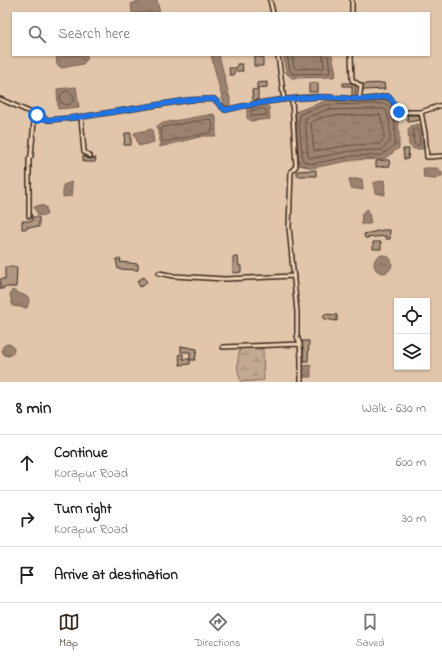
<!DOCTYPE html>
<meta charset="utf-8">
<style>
body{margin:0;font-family:"Indie Flower",sans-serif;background:#f6f6f6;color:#202124}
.controls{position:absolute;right:12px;bottom:12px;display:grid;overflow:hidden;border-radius:0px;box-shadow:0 1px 3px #0004}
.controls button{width:36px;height:36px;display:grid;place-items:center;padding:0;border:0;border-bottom:1px solid #e0e0e0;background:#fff;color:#202124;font:20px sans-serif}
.stop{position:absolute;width:12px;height:12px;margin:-9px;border:3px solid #1a73e8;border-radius:50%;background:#fff}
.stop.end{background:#1a73e8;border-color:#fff;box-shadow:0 1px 4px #0008}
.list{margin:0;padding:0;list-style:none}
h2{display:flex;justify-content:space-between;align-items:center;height:52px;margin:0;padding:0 16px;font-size:17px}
h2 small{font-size:13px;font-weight:400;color:#757577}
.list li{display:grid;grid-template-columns:26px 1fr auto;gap:12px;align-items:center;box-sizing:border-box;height:56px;padding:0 16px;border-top:1px solid #e0e0e0}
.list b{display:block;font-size:15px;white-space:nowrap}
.list p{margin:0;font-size:13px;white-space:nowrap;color:#757577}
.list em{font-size:13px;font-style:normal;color:#757577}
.icon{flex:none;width:22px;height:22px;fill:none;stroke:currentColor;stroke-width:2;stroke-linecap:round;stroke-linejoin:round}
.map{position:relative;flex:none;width:442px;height:382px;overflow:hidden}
.search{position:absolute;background:#fff;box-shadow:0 1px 3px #0004;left:12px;right:12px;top:12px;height:44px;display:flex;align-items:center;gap:10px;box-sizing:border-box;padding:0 14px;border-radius:0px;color:#757577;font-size:15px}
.sheet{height:220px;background:#fff}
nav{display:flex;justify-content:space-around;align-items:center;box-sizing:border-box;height:56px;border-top:1px solid #e0e0e0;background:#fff;font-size:11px;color:#757577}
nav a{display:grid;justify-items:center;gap:2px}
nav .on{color:#3b2a1e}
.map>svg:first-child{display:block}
.wetland{fill:url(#wetland-marsh);stroke:#7f6a58}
.water{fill:url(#water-ripples);stroke:#755f4f}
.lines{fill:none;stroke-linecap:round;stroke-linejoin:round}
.shore{stroke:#624e3e;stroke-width:1}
.building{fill:#ae9680;stroke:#3b2a1e}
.street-casing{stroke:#3b2a1e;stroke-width:6}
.street{stroke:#edd0b4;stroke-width:3}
.route{stroke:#1a73e8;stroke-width:5}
</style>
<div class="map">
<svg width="442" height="382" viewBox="0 0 442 382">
<defs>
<pattern id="wetland-marsh" width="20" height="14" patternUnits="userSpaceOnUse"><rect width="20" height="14" fill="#c3a991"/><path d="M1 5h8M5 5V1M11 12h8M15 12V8" fill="none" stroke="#a08a76"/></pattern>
<pattern id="water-ripples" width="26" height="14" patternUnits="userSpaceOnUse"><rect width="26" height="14" fill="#9c836f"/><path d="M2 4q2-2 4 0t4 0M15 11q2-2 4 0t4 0" fill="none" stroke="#806b5b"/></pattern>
</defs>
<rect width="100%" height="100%" fill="#e2c6ab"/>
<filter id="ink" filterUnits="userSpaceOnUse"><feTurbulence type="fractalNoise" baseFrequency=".025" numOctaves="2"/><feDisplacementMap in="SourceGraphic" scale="8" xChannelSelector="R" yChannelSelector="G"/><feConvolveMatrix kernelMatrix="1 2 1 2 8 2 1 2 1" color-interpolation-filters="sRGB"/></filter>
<g filter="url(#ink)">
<path class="wetland" d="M240,348L263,349L264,380L242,382C235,372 238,359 240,348Z"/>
<path class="water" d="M140,0H157L160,13H132L131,4Z
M56,55H87V59L83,64L62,68L57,65Z
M211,55H219L230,99V105L226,106L224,105Z
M283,55H332L336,73L334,77L292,78L286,73Z
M76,87L79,107L58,109L57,89Z
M388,100C400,112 399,131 399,148L384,159L353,160L312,168L299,165L295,112L325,101Z
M263,104L269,107L270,119L251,121L247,118V108Z
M213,114L216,116V136H203L160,147L157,126L163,123Z
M418,124L420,125L423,131L424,147L422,149H414L409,145L408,130L411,126Z
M152,129L154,142L139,146L134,133Z
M425,168H437L442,172V176L435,179L424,178L423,169Z
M349,179H362L363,190L351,188Z
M384,180L385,195L375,193L373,183Z
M72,182V196L63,197V185Z
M40,205L46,207L47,214L45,216L38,215L34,207Z
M368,209L371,223L370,224H361L362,213Z
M374 264a9 9 0 1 1 18 0a9 9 0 1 1-18 0Z
M12,290L28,297L29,301L27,308L13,306L10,295Z
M2 350a6 6 0 1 1 12 0a6 6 0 1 1-12 0Z
M311,365V377H304L303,366Z"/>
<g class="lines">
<path class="shore" d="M287,55L290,71L294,74L330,73L328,55
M292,55L294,67L296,69L324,68L323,55
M60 98a7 7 0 1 1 14 0a7 7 0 1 1-14 0Z
M386,104C397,113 395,132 395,145L382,155L352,156L312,164L303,161L299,124L300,114L325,105Z
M259,109H266V115L251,116V111Z
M384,109C391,116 390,133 390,142L381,150L351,151L312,158L308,157L305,118L326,110Z
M380,115L384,129V139L379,144L352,145L314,151L311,122L327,116Z
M210,119L213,125L212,132L164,142L162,141L161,129L164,127Z
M416,129L419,132L420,144L418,146L414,144L413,131Z"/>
</g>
<path class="building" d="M254,57H263V66H254Z
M237,64H242L243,71H234V75H230L229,68H237Z
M267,82V87L257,88V83Z
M309,83H318V92H309Z
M343,83H351L356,86L355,96H352V86H343Z
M384,83L385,89L363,90V84Z
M258,89V100H253L252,90Z
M407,115H419L420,120L408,122Z
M125,133H131V145H124Z
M403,149H409L408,159H404Z
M83,156L89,159L96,158L95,162H83Z
M386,160H389L390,166L376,167V161Z
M316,170V176H297V171Z
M32,217H39V227H27V229H22V221H32Z
M383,230H390V239H386V236L365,238L364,234Z
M373,242H381V249H373Z
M233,257H238L239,266H241V272L233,273Z
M116,259H121L120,262L138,264V270L118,269Z
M5,267H17L16,287H3V289H0V279H5Z
M144,277L147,283L140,287L137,281Z
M324,314L337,315V321L324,319Z
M302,341H309L308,361H304Z
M181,346L197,349L195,360H190V352H181Z
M179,354H183V359H190V364L180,365Z"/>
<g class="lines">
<g class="street-casing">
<path id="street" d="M270,0L273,13
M352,13V0
M278,55L284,100
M351,55L352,80L361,86L359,100
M0,99L48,120L81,117L189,100L214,99L225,110C255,103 286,98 317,97C341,96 363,103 387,96L391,99L399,112H421L442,105
M292,100L296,166L291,172L289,227L297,312V336L300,344L301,358V382
M421,112L425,133L427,157L442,156
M81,117L84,152L90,156
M29,216V159L31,156L34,121L37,115
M159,273L174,276L224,279L294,276
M223,347L300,344"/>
</g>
<use href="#street" class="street"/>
</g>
</g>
<g class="lines" filter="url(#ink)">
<path class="route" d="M37,115L48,120L81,117L188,100L214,99L225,110C255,103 286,98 317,97C341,96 363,103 387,96L391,99L399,112"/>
</g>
</svg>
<div class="controls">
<button><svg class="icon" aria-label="locate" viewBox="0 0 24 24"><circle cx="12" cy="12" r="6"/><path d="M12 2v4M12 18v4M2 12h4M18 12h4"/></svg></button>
<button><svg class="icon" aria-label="layers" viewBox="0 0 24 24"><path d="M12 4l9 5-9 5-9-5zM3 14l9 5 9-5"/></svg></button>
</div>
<div class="stop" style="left:37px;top:115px"></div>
<div class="stop end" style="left:399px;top:112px"></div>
<div class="search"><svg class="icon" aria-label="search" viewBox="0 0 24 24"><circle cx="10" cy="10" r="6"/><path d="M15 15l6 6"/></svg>Search here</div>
</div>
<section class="sheet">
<h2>8 min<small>Walk · 630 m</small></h2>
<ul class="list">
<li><svg class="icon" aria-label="ahead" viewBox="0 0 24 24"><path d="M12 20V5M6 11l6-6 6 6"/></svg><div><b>Continue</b><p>Korapur Road</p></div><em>600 m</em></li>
<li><svg class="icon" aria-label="right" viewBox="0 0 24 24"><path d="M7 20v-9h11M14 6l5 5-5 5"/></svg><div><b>Turn right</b><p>Korapur Road</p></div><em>30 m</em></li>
<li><svg class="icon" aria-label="arrive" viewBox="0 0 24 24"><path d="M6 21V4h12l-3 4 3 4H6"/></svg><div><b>Arrive at destination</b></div></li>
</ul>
</section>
<nav>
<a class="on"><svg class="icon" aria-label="map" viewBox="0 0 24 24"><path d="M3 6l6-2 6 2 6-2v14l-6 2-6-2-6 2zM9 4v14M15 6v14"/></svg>Map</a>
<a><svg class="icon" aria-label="directions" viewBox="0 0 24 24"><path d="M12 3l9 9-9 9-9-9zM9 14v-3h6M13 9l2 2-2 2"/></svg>Directions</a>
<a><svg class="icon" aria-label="saved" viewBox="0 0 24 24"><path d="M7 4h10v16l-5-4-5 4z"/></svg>Saved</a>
</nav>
